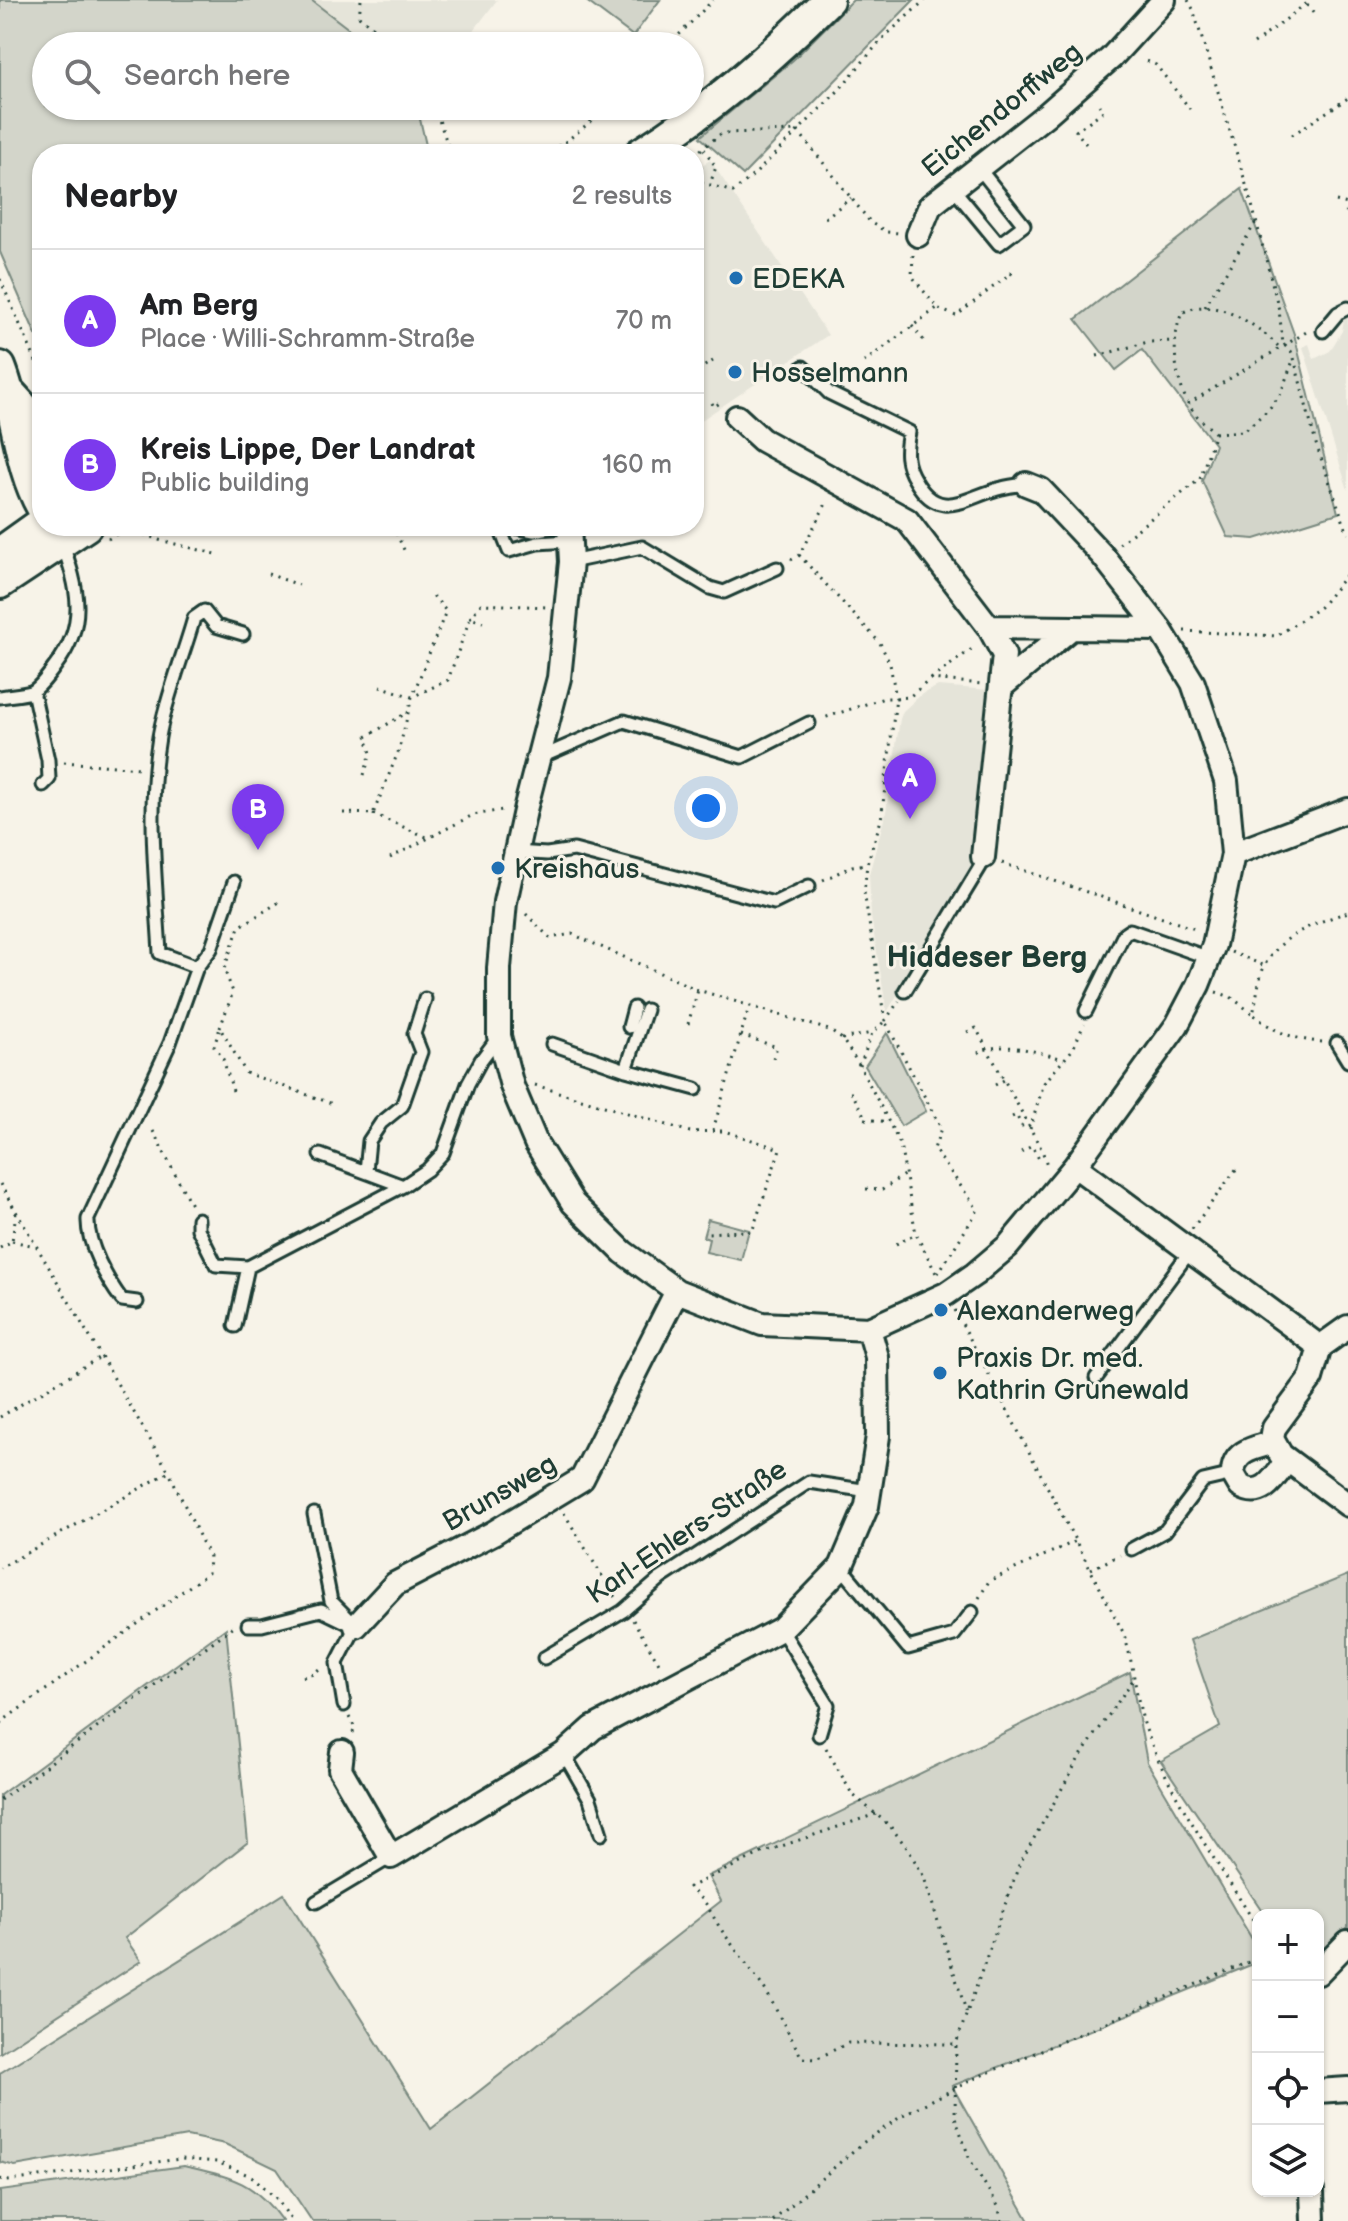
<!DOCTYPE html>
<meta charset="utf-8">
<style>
body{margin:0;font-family:"Balsamiq Sans",sans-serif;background:#f6f6f6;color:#202124}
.controls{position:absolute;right:24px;bottom:24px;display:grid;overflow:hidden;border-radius:16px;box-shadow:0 2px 6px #0004}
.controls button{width:72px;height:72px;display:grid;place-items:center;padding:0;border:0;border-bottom:2px solid #e0e0e0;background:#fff;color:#202124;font:40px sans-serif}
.you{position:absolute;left:706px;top:808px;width:28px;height:28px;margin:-20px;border:6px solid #fff;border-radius:50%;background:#1a73e8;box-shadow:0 0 0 12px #1a73e833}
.badge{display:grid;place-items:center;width:52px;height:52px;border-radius:50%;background:#7c3aed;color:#fff;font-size:26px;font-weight:700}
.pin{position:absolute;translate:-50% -66px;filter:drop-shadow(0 2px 4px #0008)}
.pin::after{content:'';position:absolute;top:42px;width:28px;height:24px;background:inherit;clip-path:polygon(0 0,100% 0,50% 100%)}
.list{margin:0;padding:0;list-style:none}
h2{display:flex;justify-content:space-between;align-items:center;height:104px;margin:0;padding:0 32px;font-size:34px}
h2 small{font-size:26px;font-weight:400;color:#757577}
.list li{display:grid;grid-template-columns:52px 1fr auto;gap:24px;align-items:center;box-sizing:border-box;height:144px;padding:0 32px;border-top:2px solid #e0e0e0}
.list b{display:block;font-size:30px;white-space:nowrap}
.list p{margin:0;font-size:26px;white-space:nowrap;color:#757577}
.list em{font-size:26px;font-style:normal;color:#757577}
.icon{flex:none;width:44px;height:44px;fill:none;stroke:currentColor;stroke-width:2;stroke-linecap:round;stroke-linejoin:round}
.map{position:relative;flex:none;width:1348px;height:2221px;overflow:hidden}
.search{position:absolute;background:#fff;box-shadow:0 2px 6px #0004;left:32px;top:32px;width:672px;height:88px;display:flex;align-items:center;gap:20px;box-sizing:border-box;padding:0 28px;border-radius:44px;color:#757577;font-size:30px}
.panel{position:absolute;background:#fff;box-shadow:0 2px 6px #0004;left:32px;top:144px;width:672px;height:392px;border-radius:32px}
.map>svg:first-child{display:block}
.built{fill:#e5e4d9}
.green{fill:#d3d5ca;stroke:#79897f;stroke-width:2}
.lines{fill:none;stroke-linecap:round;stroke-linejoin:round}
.lane-casing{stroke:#1f3d34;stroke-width:17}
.street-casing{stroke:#1f3d34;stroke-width:28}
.secondary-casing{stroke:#1f3d34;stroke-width:36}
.path{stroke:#1f3d34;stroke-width:3;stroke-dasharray:2 6;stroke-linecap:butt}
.lane{stroke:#f7f3e8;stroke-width:11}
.street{stroke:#f7f3e8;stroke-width:22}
.secondary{stroke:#f7f3e8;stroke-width:30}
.poi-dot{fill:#1f6fb2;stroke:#f7f3e8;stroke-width:3}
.labels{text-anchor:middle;stroke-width:6;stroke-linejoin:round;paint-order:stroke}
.street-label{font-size:28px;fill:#1f3d34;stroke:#f7f3e8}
.poi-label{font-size:28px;fill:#1f3d34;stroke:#f7f3e8;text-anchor:start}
.neighbourhood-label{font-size:30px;font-weight:bold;fill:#1f3d34;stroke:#f7f3e8}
</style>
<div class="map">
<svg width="1348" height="2221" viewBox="0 0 1348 2221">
<rect width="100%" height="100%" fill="#f7f3e8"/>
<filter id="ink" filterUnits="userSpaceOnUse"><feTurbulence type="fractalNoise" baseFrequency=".0125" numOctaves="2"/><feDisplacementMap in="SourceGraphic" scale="16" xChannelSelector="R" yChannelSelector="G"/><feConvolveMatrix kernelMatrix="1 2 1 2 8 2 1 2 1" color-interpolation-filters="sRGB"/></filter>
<g filter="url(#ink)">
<path class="built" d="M311,0H497L465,42L460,46H371Z
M710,160L828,335L694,425V170Z
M1348,315V490L1303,347L1309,344L1314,359L1330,351L1342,331L1344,319Z
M938,686L990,690L977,864L887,1012L871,917L869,874L886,812L900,719L903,711L922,694Z"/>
<path class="green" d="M0,0H311L371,46H46V106H417L428,154H42V336L36,335L0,252Z
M585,0H660L633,36Z
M853,0H914L743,175L700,137L793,60Z
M1242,189L1294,334L1338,513L1255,539L1228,537L1202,481L1215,445L1142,350L1116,370L1076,319Z
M887,1033L926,1111L901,1126L865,1066Z
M708,1219L749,1230L741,1260L706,1252L709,1239L703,1237Z
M1348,1575V1927L1318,1958V1915H1265L1161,1761L1220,1727L1190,1640Z
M226,1628L248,1842L125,1938L141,1961L0,2053V1795Z
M1130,1672L1147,1762L1258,1949V1962L952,2086L1029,2221H312L277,2169L225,2144L187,2136L15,2166L0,2162V2073L284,1894L431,2129L721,1901L708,1876Z
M184,2166C230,2177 253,2180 282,2221H0V2191Z"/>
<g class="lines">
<g class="lane-casing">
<path id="lane" d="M952,187L999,244L1024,225L978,167
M1323,331L1338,313L1348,308
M803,367L829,393L909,432C905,451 905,464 915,480C940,524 966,496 1002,488C1009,486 1018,485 1026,484
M499,526L509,551L537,543L570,541
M509,526L534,531L559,526
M571,562L642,547L710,588L724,592L777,568
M33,691L48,760L49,779L43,785
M0,697C10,695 21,695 31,692C40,688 50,673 56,665C88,623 78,589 62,542
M539,758L624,721L742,757L809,723
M515,852L547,854L574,850L774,903L809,886
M197,967L160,953C156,882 147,807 159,737C166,697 183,657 194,618L204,611L216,626L243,634
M905,991L980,867L983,857
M1086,1011L1124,934L1130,930L1209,958
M629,1027L634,1008
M1337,1043L1348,1061
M552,1044L626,1070L646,1010
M626,1070L696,1089
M320,1155L403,1186
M366,1171L369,1141L381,1123L402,1106L421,1052L414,1034L425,999
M198,1219V1229L216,1265L248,1267L403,1186L427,1170L443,1153L468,1084L481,1060L499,1036
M137,1302L122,1300C107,1280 87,1244 88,1219L170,1043L197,967L211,949L234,882
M235,1326L248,1267
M1096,1378L1191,1250
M314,1514L331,1601L356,1626
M1132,1549L1165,1531L1203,1481L1233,1474
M841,1567L908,1648L954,1635L972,1612
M248,1625H262L321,1610L348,1623
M781,1629L828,1705L819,1735
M544,1658L623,1611L660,1579L809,1482L869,1491
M344,1705L337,1663L356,1626
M564,1754L590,1799L601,1834
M316,1902L391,1857"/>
</g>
<g class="street-casing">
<path id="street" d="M918,235L930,206L1047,114L1111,58L1164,0
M737,417L762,440L907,520L989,627L1160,629
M569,526L571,562L559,678L526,806L505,902L499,968V1036L512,1086L536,1143L573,1203L623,1252L677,1291L762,1324L869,1329L946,1294L975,1274L1008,1246L1075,1166L1177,1025L1198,985L1214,945L1233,854L1226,781L1193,683L1160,629L1103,556L1041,490L1026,484
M1001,687L1070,629
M1233,854L1348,810
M983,857L1004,655L989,627
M1075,1166L1320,1347
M1348,1327L1320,1347L1311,1378L1274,1428L1272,1439L1281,1455L1348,1505
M1272,1443C1254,1448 1233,1451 1233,1474L1240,1486C1263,1500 1275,1477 1287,1460
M356,1626L395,1584L493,1533L582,1479L677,1291
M342,1752L340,1769L391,1857L564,1754L593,1728L781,1629L841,1567L867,1506L878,1436L877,1357L869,1329
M1318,1973L1348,1942
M1318,2091L1348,2089
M1312,2191L1313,2221"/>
</g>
<g class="secondary-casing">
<path id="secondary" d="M640,154C712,108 768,60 828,0
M0,367C18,412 18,465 42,507
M11,394L42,428
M0,553L42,523
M0,583L86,526"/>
</g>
<path class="path" d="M361,0L359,16L395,46
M1188,0L1193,9L1251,201L1279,310L1283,344L1291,351L1294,358L1316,444L1348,534
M1307,5L1314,14
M1254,44L1311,0
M668,46L713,0
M1147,61L1156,65L1190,109
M434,106L451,154
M798,131L871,223L887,232L899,233
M1292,135L1348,98
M1086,144L1076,131L1103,111L1099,105
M704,149L716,167L710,184
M544,154L564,143L610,106
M694,155L722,133L798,131
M694,180L733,192L756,173L839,90L882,39L925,0
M1336,201L1348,204
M1346,213L1348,209
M825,218L851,198
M913,255L912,276L937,308L956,316L1011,273L1016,279
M0,279L42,375
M1205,307L1256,222
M912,326L926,343
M694,354L703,367
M1097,356L1148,342L1174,341
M864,362L937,308
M696,378L698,370L713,361
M712,403L714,407L721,402
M1188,404L1308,331
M1215,433L1244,431L1269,409L1280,395L1294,358
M393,526L406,554
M108,539L127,528L159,540L220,555
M1119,544L1200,479L1215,433C1206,424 1195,416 1189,405C1175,380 1170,339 1182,313C1212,294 1258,325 1279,347
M799,555L880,643L890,664L896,698H884L824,718
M791,560L799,555L828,500
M268,574L299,585
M470,618L481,604L547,607
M1184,631L1277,636L1320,607L1348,573
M931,679L976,646
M380,686L412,697L448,680L470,618L483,622
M64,762L140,768
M364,775L371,753L366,737L408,712
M343,813L373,814L399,750L412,697L446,611L431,593
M373,814L429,838
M390,858L473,815L503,810
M1002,863L1195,929
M823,880L852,866L867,864
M526,914L550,938L572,934L698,990L829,1030L842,1039L860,1066L900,1144L916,1234L937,1275
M1231,952L1265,966
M1216,992L1231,997L1253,1014
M885,1021L864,892L867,864L881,820L896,698L909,697L931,679L982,684
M885,1021L899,1001
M688,1024L698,990
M220,1028L233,992L224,969L239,927L281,901
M967,1032L976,1028L1042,1150L1048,1168
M741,1035L777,1047L773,1058
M842,1039L872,1033
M1322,1042C1296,1040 1273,1032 1253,1014C1257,999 1258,978 1265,965C1281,934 1318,922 1348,912
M978,1053C1002,1039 1039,1053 1064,1059
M860,1066L872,1033L885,1021L941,1128L934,1149L978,1210L937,1275
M535,1085L690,1132L724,1131L780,1149L752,1232C733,1230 721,1233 703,1233
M995,1085L1004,1080
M233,1091L223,1059L214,1046L220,1028L246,1073L336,1105
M850,1093H852L866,1119
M1012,1117L1016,1115L1022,1126L1028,1124
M865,1119L889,1122
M1030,1129L1044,1083L1073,1049L1084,1024
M713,1130L749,1007
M153,1131L191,1205
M1021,1152L1032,1146L1039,1159L1043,1158
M0,1184L169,1472L0,1568
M866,1189L882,1190L905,1174
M1192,1229L1237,1168
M12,1241L35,1246
M896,1244L916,1234
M0,1248L12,1241L16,1213
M955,1310L1123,1632C1135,1665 1135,1702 1148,1735C1174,1803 1220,1866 1258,1928
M0,1417L100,1357
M564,1513L616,1599
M1091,1569L1120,1555
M979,1598L989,1581L1076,1541
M633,1620L662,1668
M303,1677L313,1674L323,1666
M349,1717L355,1728L352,1735
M0,1723L208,1573L209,1557L169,1472
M826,1748L852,1794L890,1826L908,1849L924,1877L967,2014
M0,1800L234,1626
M876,1814L764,1852L689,1887L706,1904L720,1928L766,1991L802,2058L816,2059L848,2043L955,2044
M0,2179L7,2181L181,2159L217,2162L253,2177L276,2198L292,2221
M773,2221L861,2144L906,2113L978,2077L1258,1958
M1002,2221L998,2206L970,2160L955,2117L956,2044L1019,1865L1078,1760L1135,1677"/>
<use href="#lane" class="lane"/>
<use href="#street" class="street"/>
<use href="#secondary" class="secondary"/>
</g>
</g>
<g class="poi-dot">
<circle cx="736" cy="278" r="8"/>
<circle cx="735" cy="372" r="8"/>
<circle cx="498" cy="868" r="8"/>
<circle cx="941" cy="1310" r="8"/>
<circle cx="940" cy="1373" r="8"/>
</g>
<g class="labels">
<g class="street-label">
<text transform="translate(1001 109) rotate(-39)" y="10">Eichendorffweg</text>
<text transform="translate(499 1492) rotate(-30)" y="10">Brunsweg</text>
<text transform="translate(686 1531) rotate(-34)" y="10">Karl-Ehlers-Straße</text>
</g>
<g class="poi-label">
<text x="752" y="288">EDEKA</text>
<text x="751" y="382">Hosselmann</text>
<text x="514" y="878">Kreishaus</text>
<text x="957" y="1320">Alexanderweg</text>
<text x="956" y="1367">Praxis Dr. med.<tspan x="956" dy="32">Kathrin Grunewald</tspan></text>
</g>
<g class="neighbourhood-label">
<text x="987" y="967">Hiddeser Berg</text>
</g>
</g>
</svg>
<div class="controls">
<button>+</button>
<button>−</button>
<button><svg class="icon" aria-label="locate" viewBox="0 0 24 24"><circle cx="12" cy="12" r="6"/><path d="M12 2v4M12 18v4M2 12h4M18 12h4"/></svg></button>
<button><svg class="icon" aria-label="layers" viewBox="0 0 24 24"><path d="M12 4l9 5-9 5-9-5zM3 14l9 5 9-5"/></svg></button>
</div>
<div class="you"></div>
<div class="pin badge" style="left:910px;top:819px">A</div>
<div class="pin badge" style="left:258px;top:850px">B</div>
<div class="search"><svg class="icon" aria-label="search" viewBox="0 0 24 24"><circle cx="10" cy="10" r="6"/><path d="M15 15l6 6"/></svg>Search here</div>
<section class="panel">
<h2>Nearby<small>2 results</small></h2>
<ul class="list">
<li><span class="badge">A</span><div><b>Am Berg</b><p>Place · Willi-Schramm-Straße</p></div><em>70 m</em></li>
<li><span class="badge">B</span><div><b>Kreis Lippe, Der Landrat</b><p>Public building</p></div><em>160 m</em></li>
</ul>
</section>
</div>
